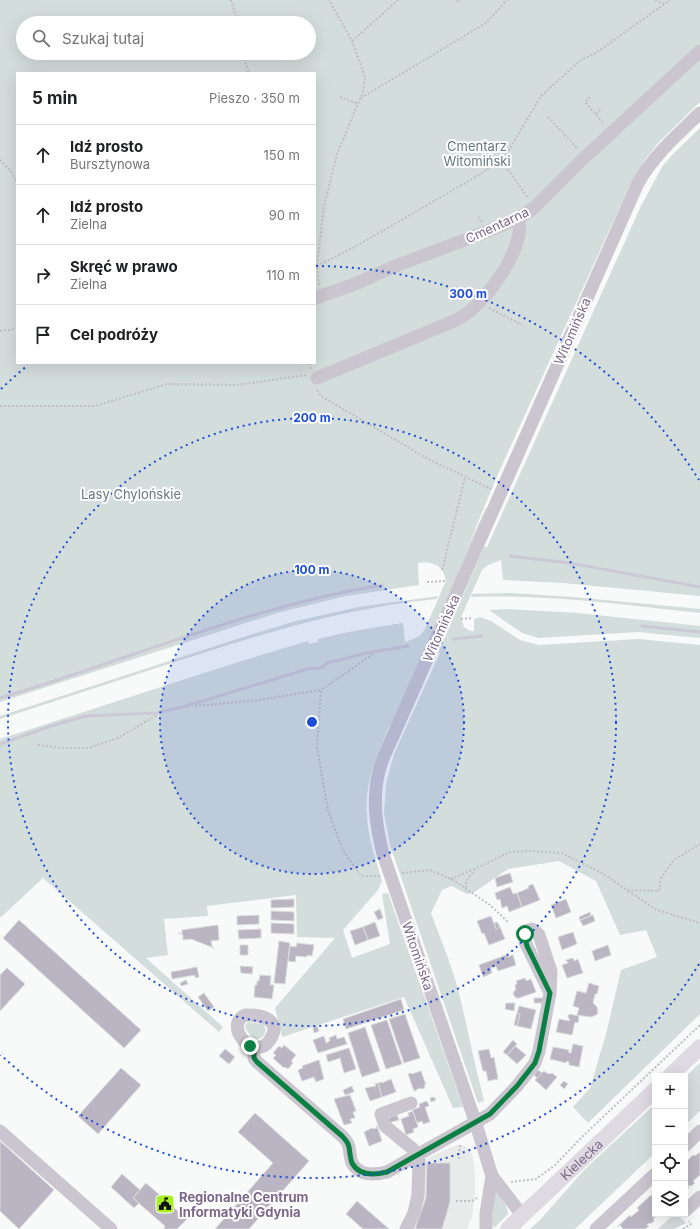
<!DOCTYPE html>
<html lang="pl">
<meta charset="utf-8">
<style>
body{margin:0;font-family:Inter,sans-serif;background:#f6f6f6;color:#202124}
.controls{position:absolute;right:12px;bottom:12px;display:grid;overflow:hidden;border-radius:0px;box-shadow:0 4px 16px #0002}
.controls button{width:36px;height:36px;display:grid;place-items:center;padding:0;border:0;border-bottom:1px solid #e0e0e0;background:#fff;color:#202124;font:20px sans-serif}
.stop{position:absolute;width:12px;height:12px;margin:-9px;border:3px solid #0b8043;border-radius:50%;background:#fff}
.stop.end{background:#0b8043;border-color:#fff;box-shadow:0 1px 4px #0008}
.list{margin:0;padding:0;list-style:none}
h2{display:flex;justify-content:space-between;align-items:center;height:52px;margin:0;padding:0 16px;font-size:17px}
h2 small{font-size:13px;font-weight:400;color:#757577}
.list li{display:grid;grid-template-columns:26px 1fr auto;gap:12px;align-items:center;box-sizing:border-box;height:60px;padding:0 16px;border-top:1px solid #e0e0e0}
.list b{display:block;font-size:15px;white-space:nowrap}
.list p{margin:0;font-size:13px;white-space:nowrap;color:#757577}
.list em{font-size:13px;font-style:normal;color:#757577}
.icon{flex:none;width:22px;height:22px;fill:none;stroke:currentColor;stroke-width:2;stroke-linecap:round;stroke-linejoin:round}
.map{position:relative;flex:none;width:700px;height:1229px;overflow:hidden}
.search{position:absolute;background:#fff;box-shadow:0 4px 16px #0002;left:16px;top:16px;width:300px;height:44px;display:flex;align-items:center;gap:10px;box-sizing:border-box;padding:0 14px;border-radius:22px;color:#757577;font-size:15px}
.panel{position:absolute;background:#fff;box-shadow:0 4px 16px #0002;left:16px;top:72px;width:300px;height:292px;border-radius:0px}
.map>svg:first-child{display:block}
.built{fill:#e9ebeb}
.green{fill:#d3dddb;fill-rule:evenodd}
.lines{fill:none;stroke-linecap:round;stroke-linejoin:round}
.stream{stroke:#cdc8d5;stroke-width:3}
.building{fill:#bbb4c2;stroke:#d9dcda}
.path{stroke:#c1bdc3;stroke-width:2;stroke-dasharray:2 2;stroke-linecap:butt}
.minor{stroke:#cac5ce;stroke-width:13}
.major{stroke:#dfdae2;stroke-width:16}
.route{stroke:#0b8043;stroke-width:5}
.ring{fill:none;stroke:#1d4ed8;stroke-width:2;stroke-dasharray:2 4}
.labels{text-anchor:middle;stroke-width:4;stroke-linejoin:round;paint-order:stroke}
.park-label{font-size:13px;fill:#627b7a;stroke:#fff}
.street-label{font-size:13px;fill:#7b678a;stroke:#fff}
.poi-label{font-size:13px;font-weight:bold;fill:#7b678a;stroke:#fff;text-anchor:start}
.centre{fill:#1d4ed8;stroke:#fff;stroke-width:2}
.ring-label{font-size:12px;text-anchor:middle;font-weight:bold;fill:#1d4ed8;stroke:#fff;stroke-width:4;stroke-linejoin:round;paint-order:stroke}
</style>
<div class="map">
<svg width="700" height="1229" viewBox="0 0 700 1229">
<rect width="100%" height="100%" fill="#f7faf8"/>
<path class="built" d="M456,1145H463L469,1150L473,1156L475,1173V1193L472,1217L467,1229H412L426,1159Z"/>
<path class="green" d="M0,0H700V102L659,142L644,161L629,187L498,474L468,546L486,508L487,511L392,725H390C377,754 364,783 367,816C368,838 376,860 382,881L378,890L343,930L352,958L390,944L382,894L388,893L463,1107L453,1108L404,997L282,1037L275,1008L335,938L297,937L296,895L207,906L208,916L164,919L168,955L146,958L223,1027L219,1032L43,878L0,918V739L232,664L308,641L309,644L318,642V639C346,632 374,627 403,623L405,642C413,639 419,638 424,631L446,581C444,565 432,561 418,563L419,585L346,596L277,613L0,702ZM23,23H309V53H23ZM17,73H315V363H17Z
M700,128V596L563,583L503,580L501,560L488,565L482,570L461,617L464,627L470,631H474V619L480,617L491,621L520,640L539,645L638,639L700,645V1014L588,1123L573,1107L590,1088L606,1034L621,970L657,957L646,930L620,935L596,881L559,861L508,869L473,893L467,894L452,886L442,890L431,913C441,940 453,968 460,997C468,1031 475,1066 484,1101L478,1103L390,845L384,813L386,784L394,754L440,653H438L484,547H487L641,206L662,167L672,155Z
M511,593L573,597L700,609V613C624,605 548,594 471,597L472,594Z
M438,596L437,599C348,607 265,633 181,660C121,680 60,699 0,719V716L237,639L296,621L359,607Z
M506,609L578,613L700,626V638L638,632L538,638L522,633L489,610Z
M248,1022L263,1024C269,1032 263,1040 253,1039L245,1028L246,1024Z
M700,1063V1111L685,1125V1077Z
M655,1104V1153L575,1229H530L540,1220L585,1169Z
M499,1191L507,1209L508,1214L495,1227H493L492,1221L494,1194Z
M674,1214H678L686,1223L674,1229H658Z"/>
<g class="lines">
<path class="stream" d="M510,556L570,563L700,587
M642,626L700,632
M454,639L482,636
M0,698C128,660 251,606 383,585
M0,744L51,726L86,716L157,713L186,706L311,668C318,670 323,668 327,663L367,653L408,646"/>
</g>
<path class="building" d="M510,873L513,882L497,887L495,878Z
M533,884L540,900L522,907L517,893L529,888L528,886Z
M510,887L513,894L517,893L522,907L509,912L507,906L502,908L500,899L497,900L495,893Z
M294,899V907L271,908V900Z
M566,899L571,912L556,918L551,905Z
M380,909L383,918L378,920L374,912Z
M271,911L294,912V921L271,920Z
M590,912L591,916L580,920L579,917Z
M259,915V924L237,925V916Z
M593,915L595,921L583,926L580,920Z
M491,916L496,929L500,927L505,939L489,945L484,933L482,934L477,921Z
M19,920L141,1030L124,1048L3,938Z
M375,922L380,936L368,940L363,927Z
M497,922L500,927L496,929L494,923Z
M271,923L294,924V934L271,933Z
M218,925L219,940L211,941L212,947L214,948L191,939L183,940V935L178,933L182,934V930Z
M363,927L368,940L355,945L350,931Z
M261,929V938L239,939L238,930Z
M573,932L577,944L562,950L558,937Z
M279,941L290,943L285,984L274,983Z
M297,943L314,945L312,956L307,955V957L296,956L295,962L288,961L290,946L296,947Z
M240,945H248V955H240Z
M608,945L611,955L595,961L592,951Z
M506,955L507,957L513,955L516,965L498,971L496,966L491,968L492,973L483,977L479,965Z
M573,958L574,961L578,959L583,973L567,978L562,965L568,963L566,960Z
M240,966L253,967L252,974L241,973Z
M197,967L199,977L195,978V975L172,979L171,972Z
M7,968L25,984L0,1011V975Z
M260,975L271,976L270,985H274L272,999L254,997L255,985H257V981H259Z
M525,978L526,981L531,979L536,992L519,998H516L513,994L514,991L516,990L515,985L517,984L516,981Z
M186,980L188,984L181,986L180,983Z
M589,983L599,986L597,994H595L593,1003L597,1007L598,1013L596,1015L591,1017L577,1015L579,1008L573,1006L577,991L586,993Z
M204,993L214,1007L208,1011L198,997Z
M534,998H543V1003H534Z
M401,999L404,1010L346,1029L343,1019Z
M506,1003H515L514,1011L505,1009Z
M519,1006L536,1010L531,1029L517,1026L520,1014L517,1013Z
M517,1013L520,1014L517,1026L514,1025Z
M405,1014L420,1058L404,1063L389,1019Z
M569,1014L579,1016L578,1023L575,1022L572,1035L556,1032L559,1019L569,1021L570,1019L568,1018Z
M387,1020L402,1064L386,1069L371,1025Z
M317,1026L319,1031L314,1033L313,1027Z
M365,1027L380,1071L362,1077L348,1033Z
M336,1035L337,1039L344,1037L347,1044L318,1053L313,1040L324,1036L326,1043L330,1041L329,1038Z
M513,1040L517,1044L507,1055L503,1052Z
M573,1044L583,1046L579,1067L569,1065V1062L566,1061V1063L550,1059L553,1047L569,1050L568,1052L571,1053Z
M284,1045L296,1055L291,1061L293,1063L288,1069L285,1067L284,1068L273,1058L276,1055L273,1053L279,1046L282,1048Z
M515,1046L526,1055L517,1064L507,1055Z
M349,1048L356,1069L344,1073L340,1058L328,1062L326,1055Z
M225,1049L235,1057L229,1064L219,1056Z
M489,1049L491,1058L494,1057L498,1079L488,1081L486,1071H483L478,1051Z
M319,1060L324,1079L316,1082L314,1077L302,1081L298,1070L303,1068L302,1066Z
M121,1068L141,1085L98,1134L78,1116Z
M538,1070L542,1073L537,1078L534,1075Z
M421,1071L426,1085H424L425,1088L421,1089L420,1088L414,1091L408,1074L411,1073L412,1074Z
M544,1071L548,1074L549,1073L551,1074L552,1073L557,1077L546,1090L535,1080Z
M391,1079L396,1092L382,1097L378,1083L381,1082L382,1083Z
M564,1081L568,1084L564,1089L560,1085Z
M378,1083L382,1097L370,1101L365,1088L376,1086L375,1084Z
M352,1086L354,1092L345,1095L343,1090Z
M350,1095L356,1111L353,1112L355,1118L350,1119L352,1123L344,1125L334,1099Z
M434,1097L436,1100L431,1102L430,1098Z
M427,1101L429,1106L425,1107L430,1122L423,1124L422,1121L417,1123L412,1110L420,1107L419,1104Z
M413,1111L418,1127L413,1129L414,1132L406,1135L401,1119L409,1116L408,1113Z
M255,1113L309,1161L249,1229H215L273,1163L238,1132Z
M397,1115L399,1120L388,1123L389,1118Z
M376,1126H377L382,1141L369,1146L364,1132L372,1128L373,1129L377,1128Z
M0,1141L54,1190L19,1229L0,1211Z
M700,1152V1175L693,1181L695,1183L691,1186L689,1185L688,1187L689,1188L685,1192V1163L693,1155L695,1156Z
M427,1163H450V1202L442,1229H415L426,1198Z
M122,1174L140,1190L133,1198L139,1203L134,1208L111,1187Z
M146,1183L187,1219L177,1229H164L165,1226L133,1198Z
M655,1194V1214H659L653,1219L654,1221L650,1224L649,1223L647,1225L649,1226L645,1229H623L620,1225L617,1227L630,1215L631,1217L639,1210L637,1208L651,1195L653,1197Z
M357,1201L389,1229H363L346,1214Z"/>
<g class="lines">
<path class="path" d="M231,0L238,23
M457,0L460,3
M655,0L664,4
M352,41L398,0
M238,53L245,61L249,73
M340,97L358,104
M590,97L585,102L604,124
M361,98L486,23L507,0
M596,114L602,108
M548,117L578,149
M0,160L11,171L17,183
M500,160L507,168L528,198
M479,217L482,222
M317,266L360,244L479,175L500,160L509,150L541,96L581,60L596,53L670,0
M319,285L317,266L324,206L337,154L363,92L365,77L352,41L329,0
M489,308L522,325
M0,331L17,329
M310,363L311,369
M317,390L321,396L426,458L491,489
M0,406H95L167,384L237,385L307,375
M442,570L465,478
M427,582L446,581
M461,619L473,618
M398,648V649
M373,654L321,690L317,747L328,811L343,850L361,876H380
M195,706L259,700L321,690
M38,745L63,748H88L118,738L157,715
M402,873L430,870L453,880L490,905L508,922
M451,879L474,869
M466,888V882L475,869L510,852L532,851L561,853L602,873L627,890L659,891L661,878L674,860L700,844
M628,891L657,910L700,923
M459,1159L460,1144
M511,1182L536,1179L554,1166L582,1137L700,1025
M456,1201H472L477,1198
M683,1229L691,1224L689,1221"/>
<path class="minor" d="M315,298L355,284L393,267L488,231L519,218L534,208L585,157L700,51
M317,378L454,321C459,318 465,315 470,311C490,295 515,259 519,233C520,228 519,223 519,218
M245,1015C262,1014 284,1021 269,1041C254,1062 223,1026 245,1015Z
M254,1048V1058L257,1062L342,1136C345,1139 348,1142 349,1147C350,1152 350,1158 352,1163C359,1176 375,1175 387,1172L490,1114L517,1086L535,1063L539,1051L550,993L551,971L539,935L532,929L526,931L525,942L550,993
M0,1131L111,1229
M685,1146L700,1131
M685,1211L700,1197
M522,1215L492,1176L475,1121L383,854C376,826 372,799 379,771C382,759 388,747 393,736L638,183C654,155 677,135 700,113
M406,1229L414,1213L418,1195L419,1161L413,1149L385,1126L381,1114L411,1103
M486,1229V1213L492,1176
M596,1229L655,1174"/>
<g class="major">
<path d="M670,1076L700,1047"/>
<path id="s1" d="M508,1229L655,1090"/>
</g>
</g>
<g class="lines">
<path class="route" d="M250,1046L254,1048V1058L257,1062L342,1136C345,1139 348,1142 349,1147C350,1152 350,1158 352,1163C359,1176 375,1175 387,1172L490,1114L517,1086L535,1063L539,1051L550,993L527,946L525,938V934"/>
</g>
<circle cx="312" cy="722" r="152" fill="#1d4ed8" fill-opacity=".12"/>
<g class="ring">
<circle cx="312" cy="722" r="152"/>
<circle cx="312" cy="722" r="304"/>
<path d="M699 964A456 456 0 0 1 1 1055M1 389A456 456 0 0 1 28 365M316 266A456 456 0 0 1 699 480"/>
</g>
<defs>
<g id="civic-square" transform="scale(1)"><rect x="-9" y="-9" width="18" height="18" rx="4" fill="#a5ef22" stroke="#fff"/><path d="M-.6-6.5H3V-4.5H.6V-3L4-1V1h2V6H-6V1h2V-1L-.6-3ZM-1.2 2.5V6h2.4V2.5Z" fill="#111"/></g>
</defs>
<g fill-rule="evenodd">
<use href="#civic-square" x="165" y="1204"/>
</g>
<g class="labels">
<g class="park-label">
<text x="477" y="151">Cmentarz<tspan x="477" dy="15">Witomiński</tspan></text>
<text x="131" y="499">Lasy Chylońskie</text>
</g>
<g class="street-label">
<text transform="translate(497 225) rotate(-25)" y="5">Cmentarna</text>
<text transform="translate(572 331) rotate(-66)" y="5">Witomińska</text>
<text transform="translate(441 628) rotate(-66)" y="5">Witomińska</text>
<text transform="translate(418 956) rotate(71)" y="5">Witomińska</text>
<text dy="5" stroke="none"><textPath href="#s1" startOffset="101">Kielecka</textPath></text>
</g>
<g class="poi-label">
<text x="179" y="1202">Regionalne Centrum<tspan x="179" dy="15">Informatyki Gdynia</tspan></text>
</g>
</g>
<circle cx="312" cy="722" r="6" class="centre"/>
<g class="ring-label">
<text x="468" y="298">300 m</text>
<text x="312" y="422">200 m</text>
<text x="312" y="574">100 m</text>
</g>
</svg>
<div class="controls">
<button>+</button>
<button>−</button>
<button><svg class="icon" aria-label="locate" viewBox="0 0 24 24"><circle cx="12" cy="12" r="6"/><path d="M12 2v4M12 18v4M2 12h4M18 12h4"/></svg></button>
<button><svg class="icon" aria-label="layers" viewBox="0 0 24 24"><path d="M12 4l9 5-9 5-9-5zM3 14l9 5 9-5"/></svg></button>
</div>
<div class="stop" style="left:525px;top:934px"></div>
<div class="stop end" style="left:250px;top:1046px"></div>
<div class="search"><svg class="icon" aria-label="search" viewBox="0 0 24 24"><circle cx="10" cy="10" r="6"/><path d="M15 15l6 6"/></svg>Szukaj tutaj</div>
<section class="panel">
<h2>5 min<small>Pieszo · 350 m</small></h2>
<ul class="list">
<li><svg class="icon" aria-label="ahead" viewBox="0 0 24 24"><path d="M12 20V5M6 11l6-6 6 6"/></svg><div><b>Idź prosto</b><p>Bursztynowa</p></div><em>150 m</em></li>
<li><svg class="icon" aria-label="ahead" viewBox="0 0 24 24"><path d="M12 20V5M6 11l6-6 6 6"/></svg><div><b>Idź prosto</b><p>Zielna</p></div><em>90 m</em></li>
<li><svg class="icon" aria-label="right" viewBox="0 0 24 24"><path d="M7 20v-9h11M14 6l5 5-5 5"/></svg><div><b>Skręć w prawo</b><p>Zielna</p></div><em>110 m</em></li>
<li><svg class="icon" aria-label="arrive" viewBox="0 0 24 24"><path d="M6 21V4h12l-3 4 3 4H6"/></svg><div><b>Cel podróży</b></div></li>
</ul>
</section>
</div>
